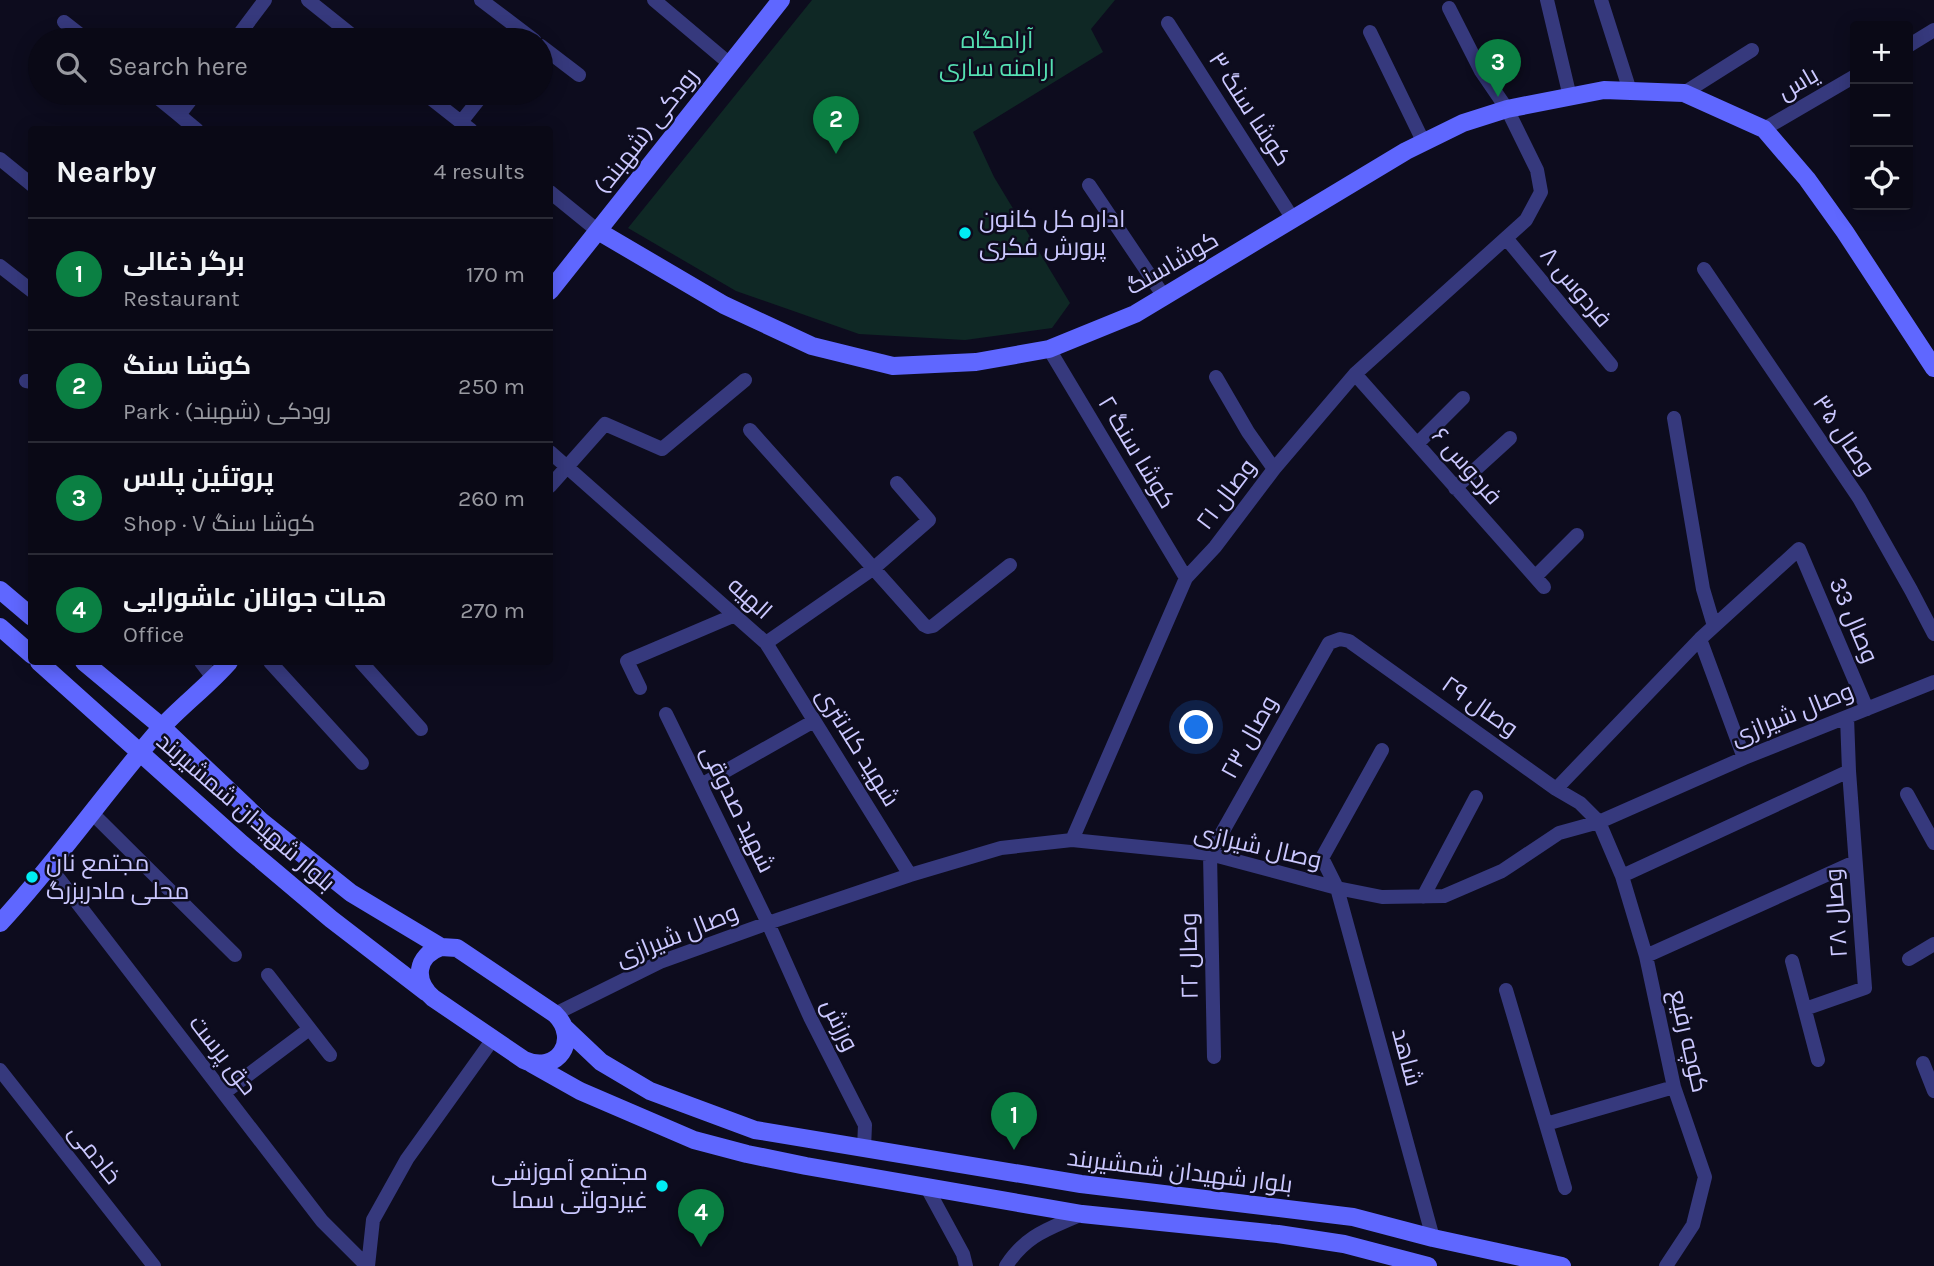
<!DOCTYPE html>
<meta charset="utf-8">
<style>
body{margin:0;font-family:Karla,Cairo,sans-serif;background:#13121f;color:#f1f3f6}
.controls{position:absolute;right:21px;top:21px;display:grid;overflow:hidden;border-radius:7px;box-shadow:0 4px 18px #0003}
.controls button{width:63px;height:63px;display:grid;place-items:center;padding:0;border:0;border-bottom:2px solid #2a2a35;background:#0a0916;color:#f1f3f6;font:35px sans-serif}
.you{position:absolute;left:1197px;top:728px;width:24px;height:24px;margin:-18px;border:5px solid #fff;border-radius:50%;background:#1a73e8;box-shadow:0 0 0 10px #1a73e833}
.badge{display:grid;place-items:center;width:46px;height:46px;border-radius:50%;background:#0b8043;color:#fff;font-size:23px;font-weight:700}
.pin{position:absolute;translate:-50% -58px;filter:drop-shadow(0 2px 4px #0008)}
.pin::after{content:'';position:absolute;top:37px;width:24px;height:21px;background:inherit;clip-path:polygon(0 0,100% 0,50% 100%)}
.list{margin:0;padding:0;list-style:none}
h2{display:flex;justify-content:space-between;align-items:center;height:91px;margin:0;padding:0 28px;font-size:30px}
h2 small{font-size:23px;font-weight:400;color:#999aa1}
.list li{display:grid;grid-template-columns:46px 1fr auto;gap:21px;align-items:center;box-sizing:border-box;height:112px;padding:0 28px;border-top:2px solid #2a2a35}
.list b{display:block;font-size:26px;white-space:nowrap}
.list p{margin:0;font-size:23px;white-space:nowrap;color:#999aa1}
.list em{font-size:23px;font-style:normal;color:#999aa1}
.icon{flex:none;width:38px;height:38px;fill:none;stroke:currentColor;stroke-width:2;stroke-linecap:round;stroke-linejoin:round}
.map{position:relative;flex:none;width:1934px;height:1266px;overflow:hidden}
.search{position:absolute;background:#0a0916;box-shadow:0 4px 18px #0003;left:28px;top:28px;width:525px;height:77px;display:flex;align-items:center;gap:18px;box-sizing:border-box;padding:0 24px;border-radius:38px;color:#999aa1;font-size:26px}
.panel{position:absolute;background:#0a0916;box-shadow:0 4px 18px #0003;left:28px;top:126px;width:525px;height:539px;border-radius:7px}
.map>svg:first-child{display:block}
.green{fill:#0f2825}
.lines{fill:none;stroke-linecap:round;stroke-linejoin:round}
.minor{stroke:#36397d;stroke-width:14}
.secondary{stroke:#5f67ff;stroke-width:18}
.poi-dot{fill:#00edf3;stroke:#0d0c1e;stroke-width:2.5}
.labels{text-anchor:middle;stroke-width:5;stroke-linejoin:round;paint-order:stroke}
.park-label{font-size:24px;fill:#55dfb2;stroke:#0d0c1e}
.street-label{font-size:24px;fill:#cbc8ff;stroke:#0d0c1e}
.poi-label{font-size:24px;fill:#cbc8ff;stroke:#0d0c1e;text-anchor:start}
</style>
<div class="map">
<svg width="1934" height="1266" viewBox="0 0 1934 1266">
<rect width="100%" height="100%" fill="#0d0c1e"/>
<path class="green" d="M812,0H1115L1091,29L1103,52L973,132L994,177L1070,303L1052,328L965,340L859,334L736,291L628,228Z"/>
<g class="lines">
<path class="minor" d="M308,0L358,40
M481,0L534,40
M654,0L730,64
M1547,0L1570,97
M1601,0L1630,91
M64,22L87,40
M1168,23L1293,219
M1370,32L1424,143
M235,40L265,0
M541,46L579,75
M1908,46L1934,30
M152,93L179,115L196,93
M424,93L471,130
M1684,93L1752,50
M179,115L197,130
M461,122L484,93
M1764,129L1855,76
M0,159L32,185
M1089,185L1165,298
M550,192L598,231
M1506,238L1611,365
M0,266L32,291
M1704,269L1859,498L1911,590L1934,634
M1049,349L1186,578
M1355,374L1544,587
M1216,377L1248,432L1274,469
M26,381L32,382
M1674,418L1703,589L1714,626
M750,430L924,625L928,627L933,626L1010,565
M1417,444L1463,398
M550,452L766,643L874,568L929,520L897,483
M550,486L605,424L662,449L745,380
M1455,488L1510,438
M1535,577L1577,535
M1700,639L1744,758
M766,643L910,875
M201,662L214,679
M270,662L362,763
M361,662L421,729
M640,688L627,661L735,615
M666,714L768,923L810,1017L865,1125L864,1148
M1382,750L1322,858L1337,888L1433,1238
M701,785L814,721
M1556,789L1700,639L1799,549L1867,709
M1907,794L1934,843
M92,813L235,955
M1072,840L1186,578L1215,547L1274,469L1355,374L1526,220L1541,192L1537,170L1507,109L1481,71L1449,8
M49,866L322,1221L367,1266
M1622,876L1849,771L1847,717
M1423,897L1476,797
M1646,956L1855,862
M1909,959L1934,944
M1792,961L1818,1060
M268,975L330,1055
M1506,990L1565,1188
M1805,1009L1865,988L1849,771
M555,1014L660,962L768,923L910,875L1001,848L1072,840L1210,854L1337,888L1382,897L1444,896L1502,871L1559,833L1599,822L1744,758L1934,682
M1214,1057L1210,854L1329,643L1340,639L1349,641L1556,789L1580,803L1599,822L1622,876L1646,956L1674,1087L1705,1177L1693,1225L1666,1266
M1923,1063L1934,1091
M0,1070L154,1266
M224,1093L308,1030
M1546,1124L1674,1087
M926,1186L963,1254L966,1266
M368,1266L373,1220L407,1159L493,1039
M1006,1266C1027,1234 1049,1229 1082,1214"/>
<path class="secondary" d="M598,231L724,305L812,346L893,366L976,362L1049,349L1135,314L1406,151L1463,123L1507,109L1604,90L1684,93L1764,129L1807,179L1845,232L1934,368
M550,291L781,0
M0,590L32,617
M0,627L32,655
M39,662L242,844L331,919L426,992
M84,662L162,727L261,821L351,893L441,947
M0,923C57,862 105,792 160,729C182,705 208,686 229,662
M441,947L457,948L463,952L555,1014C581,1040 557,1075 524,1060L433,998C413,980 416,956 441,947Z
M565,1028L601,1062L650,1091L755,1130L1081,1184L1353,1217L1433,1238L1562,1266
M532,1064L580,1091L694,1140L747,1154L806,1166L1082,1214L1278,1234L1344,1244L1428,1266"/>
</g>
<g class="poi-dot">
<circle cx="965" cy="233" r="7"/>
<circle cx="32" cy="877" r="7"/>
<circle cx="662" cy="1186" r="7"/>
</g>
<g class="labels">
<g class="park-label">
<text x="997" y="48">آرامگاه<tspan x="997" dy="28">ارامنه ساری</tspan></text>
</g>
<g class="street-label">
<text transform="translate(1798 83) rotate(-30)" y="8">یاس</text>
<text transform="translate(1250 109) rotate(57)" y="8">کوشا سنگ ۳</text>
<text transform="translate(646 131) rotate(-52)" y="8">رودکی (شهبند)</text>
<text transform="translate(1172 263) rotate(-30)" y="8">کوشاسنگ</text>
<text transform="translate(1576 287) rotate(50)" y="8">فردوس ۸</text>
<text transform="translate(1844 435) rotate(56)" y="8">وصال ۳۵</text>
<text transform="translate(1137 452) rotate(59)" y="8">کوشا سنگ ۲</text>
<text transform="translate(1467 466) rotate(49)" y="8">فردوس ۶</text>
<text transform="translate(1226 494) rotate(-53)" y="8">وصال ۲۱</text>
<text transform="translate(750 598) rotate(42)" y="8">الهیه</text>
<text transform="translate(1854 620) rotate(67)" y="8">وصال 33</text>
<text transform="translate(1480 706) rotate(35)" y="8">وصال ۲۹</text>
<text transform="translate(1792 714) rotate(-22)" y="8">وصال شیرازی</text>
<text transform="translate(1249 737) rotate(-61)" y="8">وصال ۲۳</text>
<text transform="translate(858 747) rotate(58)" y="8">شهید کلانتری</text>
<text transform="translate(738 809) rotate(64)" y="8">شهید صدوقی</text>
<text transform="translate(246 812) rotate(41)" y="8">بلوار شهیدان شمشیربند</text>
<text transform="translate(1258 846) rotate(13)" y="8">وصال شیرازی</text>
<text transform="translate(1836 913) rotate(-94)" y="8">وصال ۲۸</text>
<text transform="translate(677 935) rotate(-22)" y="8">وصال شیرازی</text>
<text transform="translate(1189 956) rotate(-91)" y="8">وصال ۲۲</text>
<text transform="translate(840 1025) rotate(64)" y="8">ورزش</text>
<text transform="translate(1689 1041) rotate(77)" y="8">کوچه رفیع</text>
<text transform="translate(223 1055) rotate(52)" y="8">حق پرست</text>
<text transform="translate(1407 1057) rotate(75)" y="8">شاهد</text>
<text transform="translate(95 1154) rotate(52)" y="8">خادمی</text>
<text transform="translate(1180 1171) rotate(7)" y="8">بلوار شهیدان شمشیربند</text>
</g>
<g class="poi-label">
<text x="979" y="227">اداره کل کانون<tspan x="979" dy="28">پرورش فکری</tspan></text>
<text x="46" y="871">مجتمع نان<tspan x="46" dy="28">محلی مادربزرگ</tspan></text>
<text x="648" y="1180" text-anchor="end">مجتمع آموزشی<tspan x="648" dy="28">غیردولتی سما</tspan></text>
</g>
</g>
</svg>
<div class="controls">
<button>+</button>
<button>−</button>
<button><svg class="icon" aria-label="locate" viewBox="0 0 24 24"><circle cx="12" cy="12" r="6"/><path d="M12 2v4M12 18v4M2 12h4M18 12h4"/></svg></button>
</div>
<div class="you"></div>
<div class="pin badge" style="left:1014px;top:1150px">1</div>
<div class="pin badge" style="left:836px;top:154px">2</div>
<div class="pin badge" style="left:1498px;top:97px">3</div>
<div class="pin badge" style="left:701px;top:1247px">4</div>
<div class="search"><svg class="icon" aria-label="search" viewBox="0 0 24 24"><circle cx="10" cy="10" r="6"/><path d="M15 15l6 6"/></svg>Search here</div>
<section class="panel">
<h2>Nearby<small>4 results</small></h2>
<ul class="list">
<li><span class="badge">1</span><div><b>برگر ذغالی</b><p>Restaurant</p></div><em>170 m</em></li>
<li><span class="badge">2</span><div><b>کوشا سنگ</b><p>Park · رودکی (شهبند)</p></div><em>250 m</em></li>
<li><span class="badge">3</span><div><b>پروتئین پلاس</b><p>Shop · کوشا سنگ ۷</p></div><em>260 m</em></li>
<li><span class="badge">4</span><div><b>هیات جوانان عاشورایی</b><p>Office</p></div><em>270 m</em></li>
</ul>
</section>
</div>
